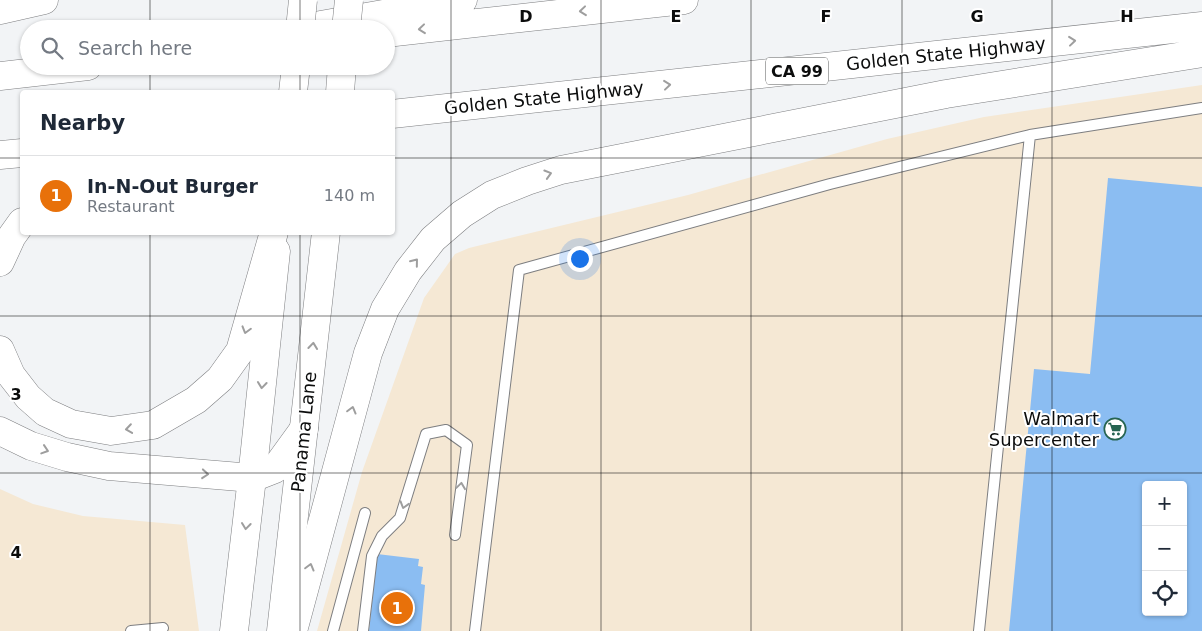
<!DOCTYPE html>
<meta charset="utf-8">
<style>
body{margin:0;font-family:"DejaVu Sans",sans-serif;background:#f6f6f7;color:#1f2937}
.controls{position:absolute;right:15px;bottom:15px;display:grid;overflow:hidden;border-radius:5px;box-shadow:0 1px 4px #0004}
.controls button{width:45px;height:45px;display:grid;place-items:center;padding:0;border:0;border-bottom:1px solid #e0e1e3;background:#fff;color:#1f2937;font:25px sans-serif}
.you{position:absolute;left:579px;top:258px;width:18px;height:18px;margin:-12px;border:4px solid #fff;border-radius:50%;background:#1a73e8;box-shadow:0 0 0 8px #1a73e833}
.badge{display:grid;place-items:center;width:32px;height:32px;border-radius:50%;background:#266451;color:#fff;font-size:16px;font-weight:700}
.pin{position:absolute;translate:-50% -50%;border:2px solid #fff;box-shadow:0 1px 5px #0006}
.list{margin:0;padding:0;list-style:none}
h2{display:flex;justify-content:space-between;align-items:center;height:65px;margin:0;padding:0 20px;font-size:21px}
h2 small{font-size:16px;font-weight:400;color:#747a83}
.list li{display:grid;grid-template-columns:32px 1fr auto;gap:15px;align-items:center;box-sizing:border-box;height:80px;padding:0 20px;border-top:1px solid #e0e1e3}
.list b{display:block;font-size:19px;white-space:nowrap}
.list p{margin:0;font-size:16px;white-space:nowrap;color:#747a83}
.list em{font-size:16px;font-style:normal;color:#747a83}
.icon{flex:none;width:28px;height:28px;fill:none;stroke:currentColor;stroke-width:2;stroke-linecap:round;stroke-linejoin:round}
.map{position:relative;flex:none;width:1202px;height:631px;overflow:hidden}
.search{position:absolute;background:#fff;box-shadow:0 1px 4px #0004;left:20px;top:20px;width:375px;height:55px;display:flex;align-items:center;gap:12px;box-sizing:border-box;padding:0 18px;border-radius:28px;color:#747a83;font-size:19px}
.panel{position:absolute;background:#fff;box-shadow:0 1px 4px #0004;left:20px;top:90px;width:375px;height:145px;border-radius:5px}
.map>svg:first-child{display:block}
.commercial{fill:#f5e8d4;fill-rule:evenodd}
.building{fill:#8bbdf2;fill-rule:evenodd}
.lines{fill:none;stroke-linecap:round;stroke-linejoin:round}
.lane-casing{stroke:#7d7e80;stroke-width:12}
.secondary-casing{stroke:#7d7e80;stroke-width:29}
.highway-casing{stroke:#7d7e80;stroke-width:29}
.lane{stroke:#fff;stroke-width:10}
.secondary{stroke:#fff;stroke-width:28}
.highway{stroke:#fff;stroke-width:28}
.secondary-bridge-casing{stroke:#7d7e80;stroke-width:29;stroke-linecap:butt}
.secondary-bridge{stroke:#fff;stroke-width:28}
.oneway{stroke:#9e9e9e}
.grid{fill:none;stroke:#0c0d0d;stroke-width:1;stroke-opacity:0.55}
.labels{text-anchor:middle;stroke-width:4;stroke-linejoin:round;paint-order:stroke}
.shield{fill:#fff;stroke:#555656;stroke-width:1}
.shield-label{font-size:16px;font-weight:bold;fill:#0c0d0d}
.street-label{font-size:18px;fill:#0c0d0d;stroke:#fff}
.poi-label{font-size:18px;fill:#0c0d0d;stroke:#fff;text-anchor:end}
.grid-label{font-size:16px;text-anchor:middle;font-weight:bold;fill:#0c0d0d;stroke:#fff;stroke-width:4;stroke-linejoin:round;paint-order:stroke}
</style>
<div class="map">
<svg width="1202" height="631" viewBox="0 0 1202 631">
<rect width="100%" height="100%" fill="#f2f4f6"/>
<path class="commercial" d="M1202,85V631H317L362,472L424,298L455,254L469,248L688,195L887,139L984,117ZM1146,485H1183V612H1146Z
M0,489L33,504L83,516L185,525L199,631H0Z"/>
<path class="building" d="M1108,178L1202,187V631H1009L1034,369L1090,374ZM1146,485H1183V612H1146Z
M377,554L419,559L418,566L423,567L421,584L425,585L421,631H369Z"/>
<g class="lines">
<g class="lane-casing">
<path id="lane" d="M131,631L163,628
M333,631L365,513
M363,631L372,556L382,536L400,518L426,434L446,430L467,445L455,535
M475,631L519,270L830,184L1030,135L1202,108
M979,631L1030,135"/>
</g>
<g class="secondary-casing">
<path id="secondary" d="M293,92L296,66
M340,92L342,66
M234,631L252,478L276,251
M281,631L326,232"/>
</g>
<g class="highway-casing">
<path id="highway" d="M0,10L44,0
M298,29L463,0
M386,33L684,0
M0,76L88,66
M392,114L1202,26
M0,155L22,153
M0,262L12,236L22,222
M0,350L11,375L28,397L45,412L71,424L111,431L153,425L196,400L220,379L240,351L274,232
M0,431L31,446L67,457L109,466L252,478L275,469L304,429
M293,631L368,353L385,309L408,271L433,239L462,214L492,195L527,181L561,170L946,94L1202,53"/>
</g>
<use href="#lane" class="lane"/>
<use href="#secondary" class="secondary"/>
<use href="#highway" class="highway"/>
<g class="secondary-bridge-casing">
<path id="secondary-bridge" d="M300,29L303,0
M346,29L349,0"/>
</g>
<use href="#secondary-bridge" class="secondary-bridge"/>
</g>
<defs><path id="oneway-chevron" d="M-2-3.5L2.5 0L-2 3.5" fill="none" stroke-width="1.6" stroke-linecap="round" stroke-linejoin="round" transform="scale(1.25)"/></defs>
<g class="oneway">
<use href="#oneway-chevron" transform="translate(583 11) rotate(174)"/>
<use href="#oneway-chevron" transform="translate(422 29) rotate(174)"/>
<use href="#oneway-chevron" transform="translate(1072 41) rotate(-6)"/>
<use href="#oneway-chevron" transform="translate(667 85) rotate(-6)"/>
<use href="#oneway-chevron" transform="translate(548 174) rotate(-17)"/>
<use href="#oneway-chevron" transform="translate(415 262) rotate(-51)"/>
<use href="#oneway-chevron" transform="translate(246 330) rotate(106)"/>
<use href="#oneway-chevron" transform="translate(313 346) rotate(-84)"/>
<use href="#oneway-chevron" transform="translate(262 385) rotate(96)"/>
<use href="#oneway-chevron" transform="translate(352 410) rotate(-75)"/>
<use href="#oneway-chevron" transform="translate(129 429) rotate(172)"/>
<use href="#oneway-chevron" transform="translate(45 450) rotate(18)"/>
<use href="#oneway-chevron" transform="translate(205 474) rotate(5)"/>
<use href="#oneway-chevron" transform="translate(461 486) rotate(-82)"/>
<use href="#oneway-chevron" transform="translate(404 505) rotate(107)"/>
<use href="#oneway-chevron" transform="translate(246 526) rotate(97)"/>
<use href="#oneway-chevron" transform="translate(310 567) rotate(-75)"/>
</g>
<path class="grid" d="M150,0V29M300,0V29M451,0V631M601,0V631M751,0V631M902,0V631M1052,0V631M150,66V92M300,66V92M0,158H22M392,158H1202M150,232V631M300,232V631M0,316H1202M0,473H1202"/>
<defs>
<g id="supermarket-ring" transform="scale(1.125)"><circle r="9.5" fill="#fff" stroke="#266451" stroke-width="1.5"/><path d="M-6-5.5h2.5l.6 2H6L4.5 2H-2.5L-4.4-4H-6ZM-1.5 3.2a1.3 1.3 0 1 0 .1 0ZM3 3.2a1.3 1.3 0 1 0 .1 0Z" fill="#266451"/></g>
</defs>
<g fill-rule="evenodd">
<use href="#supermarket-ring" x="1115" y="429"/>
</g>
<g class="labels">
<rect class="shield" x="766" y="57.5" width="62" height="27" rx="4"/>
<g class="shield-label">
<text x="797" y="77">CA 99</text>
</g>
<g class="street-label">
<text transform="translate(946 54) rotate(-6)" y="6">Golden State Highway</text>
<text transform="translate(544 98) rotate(-6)" y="6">Golden State Highway</text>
<text transform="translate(304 432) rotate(-84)" y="6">Panama Lane</text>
</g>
<g class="poi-label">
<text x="1099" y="425">Walmart<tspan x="1099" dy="21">Supercenter</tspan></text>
</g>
</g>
<g class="grid-label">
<text x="526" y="22">D</text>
<text x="676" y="22">E</text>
<text x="826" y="22">F</text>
<text x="977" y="22">G</text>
<text x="1127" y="22">H</text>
<text x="16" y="400">3</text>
<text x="16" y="558">4</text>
</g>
</svg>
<div class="controls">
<button>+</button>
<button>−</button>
<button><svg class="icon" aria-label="locate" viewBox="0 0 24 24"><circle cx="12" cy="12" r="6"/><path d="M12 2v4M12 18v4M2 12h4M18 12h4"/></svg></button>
</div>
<div class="you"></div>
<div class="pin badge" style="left:397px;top:608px;background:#e8710a">1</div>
<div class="search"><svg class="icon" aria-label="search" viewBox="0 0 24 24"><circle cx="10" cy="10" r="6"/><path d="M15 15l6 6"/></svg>Search here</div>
<section class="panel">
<h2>Nearby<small></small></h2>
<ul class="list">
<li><span class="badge" style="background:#e8710a">1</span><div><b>In-N-Out Burger</b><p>Restaurant</p></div><em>140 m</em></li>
</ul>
</section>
</div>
